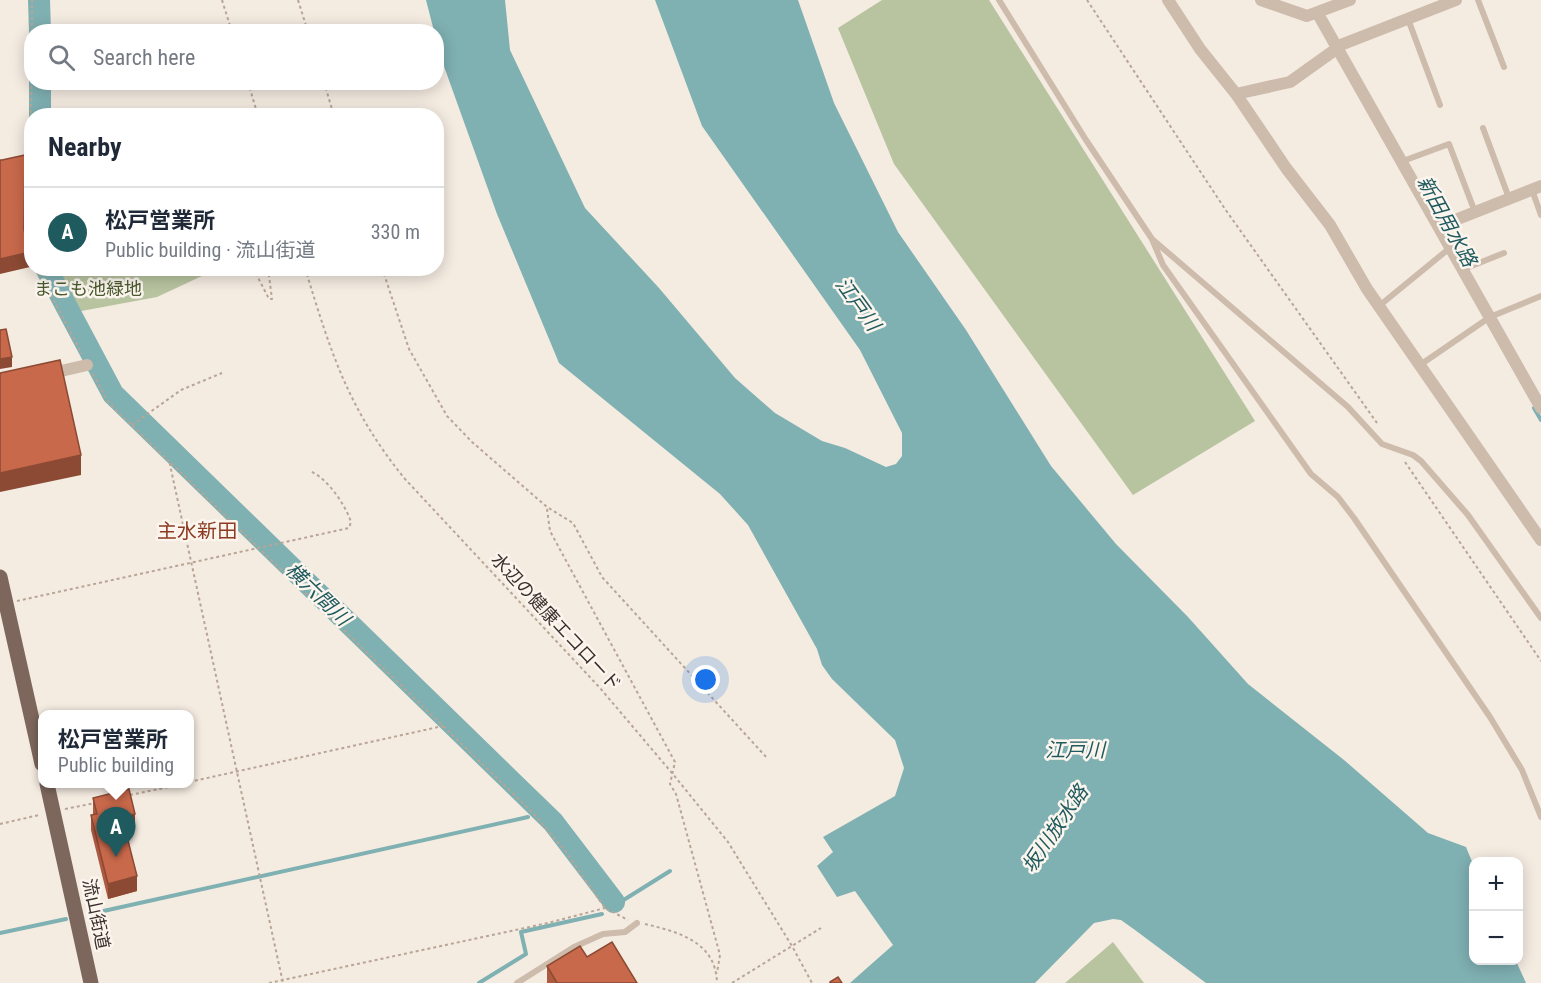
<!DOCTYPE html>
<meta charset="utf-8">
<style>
body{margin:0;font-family:"Roboto Condensed","Noto Sans JP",sans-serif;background:#f6f6f7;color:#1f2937}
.controls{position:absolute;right:18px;bottom:18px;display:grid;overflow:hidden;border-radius:12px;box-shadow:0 3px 15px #0003}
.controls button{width:54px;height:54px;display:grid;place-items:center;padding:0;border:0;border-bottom:2px solid #e0e1e3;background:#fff;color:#1f2937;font:30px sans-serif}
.you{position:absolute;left:706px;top:680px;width:21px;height:21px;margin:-15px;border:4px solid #fff;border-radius:50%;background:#1a73e8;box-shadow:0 0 0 9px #1a73e833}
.badge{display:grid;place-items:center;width:39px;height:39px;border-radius:50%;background:#1f5a5e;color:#fff;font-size:20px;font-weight:700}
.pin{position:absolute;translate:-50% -50px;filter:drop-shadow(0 2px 3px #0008)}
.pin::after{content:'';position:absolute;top:32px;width:21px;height:18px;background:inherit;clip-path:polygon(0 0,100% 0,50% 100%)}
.popup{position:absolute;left:38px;top:710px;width:156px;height:78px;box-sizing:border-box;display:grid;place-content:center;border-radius:12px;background:#fff;filter:drop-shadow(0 2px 4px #0005);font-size:20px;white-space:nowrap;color:#747a83}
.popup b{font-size:22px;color:#1f2937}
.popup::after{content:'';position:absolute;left:50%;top:100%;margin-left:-12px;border:12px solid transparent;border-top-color:#fff}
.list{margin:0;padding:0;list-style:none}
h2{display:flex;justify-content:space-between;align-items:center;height:78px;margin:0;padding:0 24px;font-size:26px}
h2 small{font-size:20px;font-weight:400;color:#747a83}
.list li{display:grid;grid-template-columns:39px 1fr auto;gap:18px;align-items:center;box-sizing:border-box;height:90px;padding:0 24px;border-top:2px solid #e0e1e3}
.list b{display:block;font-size:22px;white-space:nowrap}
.list p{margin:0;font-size:20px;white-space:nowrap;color:#747a83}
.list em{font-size:20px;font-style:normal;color:#747a83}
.icon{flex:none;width:33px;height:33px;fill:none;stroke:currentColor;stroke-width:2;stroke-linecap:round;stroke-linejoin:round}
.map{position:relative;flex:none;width:1541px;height:983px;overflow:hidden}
.search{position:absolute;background:#fff;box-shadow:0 3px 15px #0003;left:24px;top:24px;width:420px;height:66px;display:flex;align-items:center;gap:15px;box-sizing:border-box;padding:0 21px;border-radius:24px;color:#747a83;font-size:22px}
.panel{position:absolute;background:#fff;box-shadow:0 3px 15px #0003;left:24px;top:108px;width:420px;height:168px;border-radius:24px}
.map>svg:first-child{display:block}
.green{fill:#b8c4a0}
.water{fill:#7fb0b2}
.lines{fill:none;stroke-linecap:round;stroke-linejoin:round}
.stream{stroke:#7fb0b2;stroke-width:4}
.river{stroke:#7fb0b2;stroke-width:22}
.path{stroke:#b9a596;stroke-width:2;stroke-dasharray:3 3;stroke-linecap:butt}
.lane{stroke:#cdbbac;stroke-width:6}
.street{stroke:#cdbbac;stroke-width:12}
.primary{stroke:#7d675c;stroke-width:15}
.wall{fill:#ac5a40}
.shaded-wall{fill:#8c4a34}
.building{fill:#c8694b;stroke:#8c4a34;stroke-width:1.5}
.labels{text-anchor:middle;stroke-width:5;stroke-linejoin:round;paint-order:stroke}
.park-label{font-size:18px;fill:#4a5a2e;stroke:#fbf5ee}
.street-label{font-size:18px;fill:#3b302b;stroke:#fbf5ee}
.water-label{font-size:20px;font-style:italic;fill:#1f5a5e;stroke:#fbf5ee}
.neighbourhood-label{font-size:20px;fill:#8c3b22;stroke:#fbf5ee}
</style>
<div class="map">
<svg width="1541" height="983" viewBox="0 0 1541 983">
<rect width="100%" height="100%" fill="#f4ebe1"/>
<path class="green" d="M882,0H989L1255,421L1133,495L894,164L838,28Z
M50,269H217L157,297L76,312Z
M1113,942L1144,983H1065Z"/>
<path class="water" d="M426,0H505L510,50L585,208L659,288L735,378L775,413L822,441L845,448L886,467L896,464L902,456V433L860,350L702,126L655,0H798L834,103L898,232L966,330L1051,466L1116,544L1188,617L1248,684L1344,760L1428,833L1466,847L1473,864L1474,960L1516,961L1526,983H1206L1135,930L1121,920L1113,919L1094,923L1035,983H850L893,945L855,891L837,897L817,866L833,852L823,837L895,796L904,768L895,740L832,679L822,665L817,649L748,525L720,494L559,363L497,214L441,58L436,32L434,31Z"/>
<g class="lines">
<path class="stream" d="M1534,408L1541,420
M614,906L670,871
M90,914L528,817
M0,933L66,919
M479,983L526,954L521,932L602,914"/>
<path class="river" d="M39,0L40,32
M40,82V116
M46,268L113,394L553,822L614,902"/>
<path class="path" d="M222,0L232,32
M298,0L308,32
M1087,0L1225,209L1377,423
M32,32V0
M248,82L258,116
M324,82L334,116
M217,116L237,110L252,116
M30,149L32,58
M30,172L32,250
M37,268L82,354
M253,268L269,299H272L268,268
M305,268C331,353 348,409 405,479L600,688L672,773L728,842L792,946L812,983
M382,268L409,349L447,416L472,442L547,507L573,523L602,577L767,758
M93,374L107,400L117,411L534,814L566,852L605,908L628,920
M132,425L181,390L222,373
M1405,462L1541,661
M171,463L170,465L283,983
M547,509L550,531L675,762L670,784L676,794L720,955L717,973
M17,601L349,528L351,522C345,504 327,478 310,471
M189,782L443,726
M130,795L183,784
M65,809L95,803
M0,824L39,815
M645,924C679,932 716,942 717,983
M269,983L548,923L605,908
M732,983L821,928"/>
<path class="lane" d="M999,0L1086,140L1152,239L1163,265L1311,474L1338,497L1354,518L1490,717L1522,770L1541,817
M1478,0L1504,67
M1408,19L1440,105
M1483,128L1509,198
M1403,161L1449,144L1475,212
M1532,190L1541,215
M1152,239L1348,407L1382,444L1413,455L1421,461L1468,515L1541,618
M1464,269L1504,253
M1379,306L1451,247
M1420,365L1490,317L1541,296
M517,983L574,947L603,934L625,932L637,923"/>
<path class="street" d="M1168,0L1200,49L1236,94L1286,168L1330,225L1367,289L1541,540
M1261,0L1307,16L1350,0
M1318,14L1541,408
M1338,46L1456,0
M1236,94L1290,82L1339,47
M0,167L32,160
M1440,226L1541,186
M48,374L87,365"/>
<path class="primary" d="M0,577L42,764
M47,784L91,983"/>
</g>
<path class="wall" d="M93,798L135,829L126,831L137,891L108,899L91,830V815H93Z
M587,957L637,983H547V966Z"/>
<path class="shaded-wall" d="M30,252V267L0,274V259Z
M12,357V367L0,369V359Z
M81,455V475L0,492V473Z
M135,814V829L122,832V817Z
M137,876V891L108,899V884Z"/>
<path class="building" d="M25,155L24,230L30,252L0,259V160H2Z
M6,329L12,357L0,359V330Z
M60,360L81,455L0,473V373Z
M129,789L135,814L122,817L137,876L108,884L91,815L97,814L93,798Z
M612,942L637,983H557L547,966L580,946L587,957Z
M838,977L842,983H830V982Z"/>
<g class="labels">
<g class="park-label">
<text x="88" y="295">まこも池緑地</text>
</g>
<g class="street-label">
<text transform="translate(556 622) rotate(47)" y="6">水辺の健康エコロード</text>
<text transform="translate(96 914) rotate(78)" y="6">流山街道</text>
</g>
<g class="water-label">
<text transform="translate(1447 221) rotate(61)" y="7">新田用水路</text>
<text transform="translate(858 304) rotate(54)" y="7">江戸川</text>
<text transform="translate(318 594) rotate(44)" y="7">横六間川</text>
<text x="1075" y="757">江戸川</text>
<text transform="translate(1055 829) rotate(-56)" y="7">坂川放水路</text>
</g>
<g class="neighbourhood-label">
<text x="197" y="538">主水新田</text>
</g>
</g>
</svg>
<div class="controls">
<button>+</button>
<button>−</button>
</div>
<div class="you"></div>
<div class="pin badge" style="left:116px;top:857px">A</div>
<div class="popup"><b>松戸営業所</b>Public building</div>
<div class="search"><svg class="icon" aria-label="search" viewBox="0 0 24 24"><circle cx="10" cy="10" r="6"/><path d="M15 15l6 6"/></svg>Search here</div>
<section class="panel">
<h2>Nearby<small></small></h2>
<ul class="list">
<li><span class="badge">A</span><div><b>松戸営業所</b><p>Public building · 流山街道</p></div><em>330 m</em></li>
</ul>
</section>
</div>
